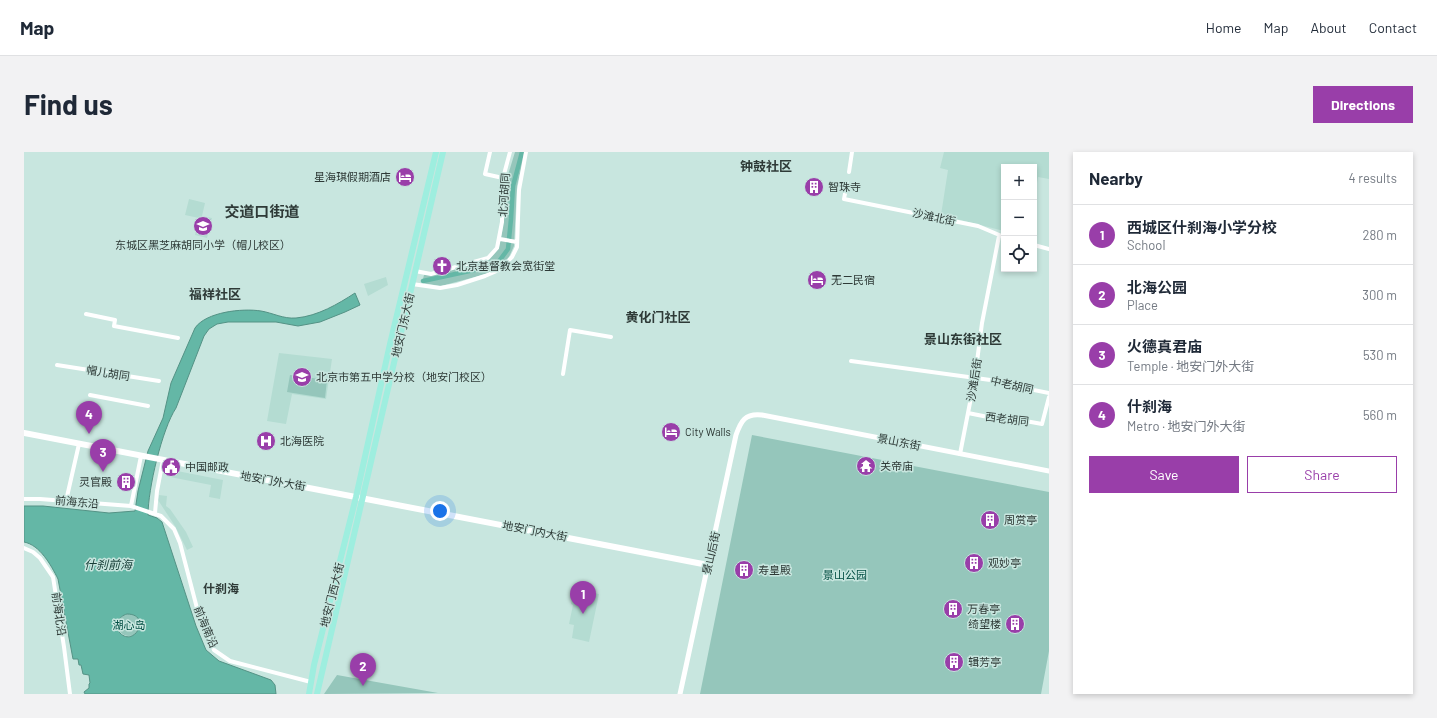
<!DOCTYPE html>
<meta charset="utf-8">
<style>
body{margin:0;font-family:Barlow,"Noto Sans SC",sans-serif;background:#f2f2f3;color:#1f2937}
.controls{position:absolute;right:12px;top:12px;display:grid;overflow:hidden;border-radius:0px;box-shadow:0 2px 6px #0003}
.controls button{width:36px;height:36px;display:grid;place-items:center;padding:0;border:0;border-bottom:1px solid #e0e1e3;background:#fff;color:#1f2937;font:20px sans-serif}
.you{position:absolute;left:416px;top:359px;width:14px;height:14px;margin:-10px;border:3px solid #fff;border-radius:50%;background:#1a73e8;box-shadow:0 0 0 6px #1a73e833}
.badge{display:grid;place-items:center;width:26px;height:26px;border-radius:50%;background:#993ea9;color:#fff;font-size:13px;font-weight:700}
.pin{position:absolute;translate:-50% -33px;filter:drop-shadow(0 1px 2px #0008)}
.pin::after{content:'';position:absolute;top:21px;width:14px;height:12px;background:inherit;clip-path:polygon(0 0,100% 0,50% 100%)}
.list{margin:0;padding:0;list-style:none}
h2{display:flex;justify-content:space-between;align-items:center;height:52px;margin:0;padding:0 16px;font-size:17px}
h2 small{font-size:13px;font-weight:400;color:#747a83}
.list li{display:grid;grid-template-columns:26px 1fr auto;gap:12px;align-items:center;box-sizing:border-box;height:60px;padding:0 16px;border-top:1px solid #e0e1e3}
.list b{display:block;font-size:15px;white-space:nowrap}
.list p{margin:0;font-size:13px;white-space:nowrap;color:#747a83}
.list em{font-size:13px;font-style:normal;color:#747a83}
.actions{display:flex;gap:8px;padding:12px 16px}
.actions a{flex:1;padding:9px 0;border:1px solid #993ea9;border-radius:0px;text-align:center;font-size:14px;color:#993ea9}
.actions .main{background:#993ea9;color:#fff}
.icon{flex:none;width:22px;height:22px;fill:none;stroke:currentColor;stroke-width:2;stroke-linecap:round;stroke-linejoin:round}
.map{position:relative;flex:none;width:1025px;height:542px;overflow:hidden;border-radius:0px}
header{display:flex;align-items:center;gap:24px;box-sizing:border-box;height:56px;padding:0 20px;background:#fff;border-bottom:1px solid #e0e1e3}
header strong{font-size:19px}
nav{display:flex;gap:22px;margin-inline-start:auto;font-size:14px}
.intro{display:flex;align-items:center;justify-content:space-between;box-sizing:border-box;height:96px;padding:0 24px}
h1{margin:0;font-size:28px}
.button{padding:10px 18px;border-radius:0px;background:#993ea9;color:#fff;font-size:14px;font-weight:700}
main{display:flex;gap:24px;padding:0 24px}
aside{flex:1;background:#fff;border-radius:0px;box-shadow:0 2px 6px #0003}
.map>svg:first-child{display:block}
.built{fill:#b4dcd2}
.green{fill:#95c6bb}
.water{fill:#64b7a6;stroke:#549285;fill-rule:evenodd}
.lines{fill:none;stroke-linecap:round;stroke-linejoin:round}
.canal{stroke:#64b7a6;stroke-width:4.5}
.minor{stroke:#fff;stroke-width:4}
.tertiary{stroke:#fff;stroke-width:5}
.secondary{stroke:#fff;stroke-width:6}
.primary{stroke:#9eeedf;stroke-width:6}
.labels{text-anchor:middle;stroke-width:3;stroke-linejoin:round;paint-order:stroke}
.poi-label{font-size:11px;fill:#2e3a37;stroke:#c8e6df;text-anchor:start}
.street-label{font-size:11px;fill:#2e3a37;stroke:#c8e6df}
.park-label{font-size:11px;fill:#004d42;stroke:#c8e6df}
.water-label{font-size:12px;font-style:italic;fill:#173e37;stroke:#c8e6df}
.neighbourhood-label{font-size:12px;font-weight:bold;fill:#2e3a37;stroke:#c8e6df}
.quarter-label{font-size:13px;font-weight:bold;fill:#2e3a37;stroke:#c8e6df}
.district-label{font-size:15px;font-weight:bold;fill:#2e3a37;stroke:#c8e6df}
</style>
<header>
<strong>Map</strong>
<nav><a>Home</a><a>Map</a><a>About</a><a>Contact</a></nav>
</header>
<div class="intro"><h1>Find us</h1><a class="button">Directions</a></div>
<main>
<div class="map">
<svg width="1025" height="542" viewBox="0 0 1025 542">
<rect width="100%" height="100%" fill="#c8e6df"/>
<path class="built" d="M920,0H1025V27L1014,25L1010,49V15H980V79L917,63L924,18L916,16Z
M165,47L181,51L178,64L188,66L183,86L171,83L175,66L161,63Z
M362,125L364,133L344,144L340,132Z
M255,201L308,207L302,247L268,242L262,272L243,269Z
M148,318L199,328L196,347L185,345L187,333L146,325Z
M135,343L143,344L142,354L146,357L162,380L169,395L163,398L151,374L134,348Z
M550,437L575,442L565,490L548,486L550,473L545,472L549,453L547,452Z"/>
<path class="green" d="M491,0H501L493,34L490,94L485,105L477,116L466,121L417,134L398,131L400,123L468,104L475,95L478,81L484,23Z
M266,223L303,228L301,246L263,240Z
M728,283L1025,340V499L1017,542H676Z
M94 473a11 11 0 1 1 22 0a11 11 0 1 1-22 0Z
M313,523L414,541L300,542Z"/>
<path class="water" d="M331,141L336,153L321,160L296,170L274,174L252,170H204L193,172L185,177L180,184L152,256C138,277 124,337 124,363L133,366L138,370L172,474L182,498L195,509L247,528L251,533L252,542H61L60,540L65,536V532L66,531L65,523L59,522L57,513H55L54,507H49L34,427C27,413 16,393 0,390V354H19L85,361L111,359L114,339L124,299L139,266L147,231L171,176C182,160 218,156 237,159C249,161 259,167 272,166C294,164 314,152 331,141ZM103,462C128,462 111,496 96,481C89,473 95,464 103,462Z"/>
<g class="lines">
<path class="canal" d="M399,129L450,118L473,112L484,97L487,67L489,34L498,0"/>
<path class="minor" d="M466,0L461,22L479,26
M825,20L828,0
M823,31L820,47L954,74L980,85
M476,87L493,90
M1010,93L1025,97
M391,119L407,122L464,106L473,96L478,70L479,26L486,0
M388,132L416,136L433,133L461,124L475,118L488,105L493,95L495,38L502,0
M62,162L91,168L90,174L154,186
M827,209L981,230L984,233L1025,241
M33,213L135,229
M539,222L546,178L587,185
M66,243L124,254
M944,261L979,268L991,267L1018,272L1025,245
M936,302L951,225L958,171L975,84
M0,347H16L107,354L137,364L150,377L156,391L174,460L190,498L206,509L287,530
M42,349L55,292
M107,354L117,304
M131,361L133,339L139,308
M0,396L9,400L16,406L29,425L40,495L46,542"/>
<path class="tertiary" d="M656,542L712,283C717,269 721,261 738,263L1025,319"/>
<path class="secondary" d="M0,281L684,413"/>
<path class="primary" d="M285,542L290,513L332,345L366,192L412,0
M293,542L419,0"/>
</g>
<defs>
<g id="hotel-disc" transform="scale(1)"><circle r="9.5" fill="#993ea9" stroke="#c8e6df"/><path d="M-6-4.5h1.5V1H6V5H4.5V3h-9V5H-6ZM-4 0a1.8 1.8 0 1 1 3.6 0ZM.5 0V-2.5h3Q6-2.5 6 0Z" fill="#fff"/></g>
<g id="building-disc" transform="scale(1)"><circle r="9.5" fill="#993ea9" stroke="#c8e6df"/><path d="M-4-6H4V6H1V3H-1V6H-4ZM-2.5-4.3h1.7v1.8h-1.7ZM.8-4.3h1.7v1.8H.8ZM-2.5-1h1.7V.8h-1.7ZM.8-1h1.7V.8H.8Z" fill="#fff"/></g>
<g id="school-disc" transform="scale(1)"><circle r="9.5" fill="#993ea9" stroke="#c8e6df"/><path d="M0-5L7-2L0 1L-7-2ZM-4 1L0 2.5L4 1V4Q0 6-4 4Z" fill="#fff"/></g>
<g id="church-disc" transform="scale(1)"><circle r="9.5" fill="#993ea9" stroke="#c8e6df"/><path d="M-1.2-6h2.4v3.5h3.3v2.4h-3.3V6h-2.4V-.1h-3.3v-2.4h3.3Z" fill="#fff"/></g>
<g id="hospital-disc" transform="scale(1)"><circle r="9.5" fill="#993ea9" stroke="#c8e6df"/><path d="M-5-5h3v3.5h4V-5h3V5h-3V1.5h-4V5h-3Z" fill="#fff"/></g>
<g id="temple-disc" transform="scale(1)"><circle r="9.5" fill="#993ea9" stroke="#c8e6df"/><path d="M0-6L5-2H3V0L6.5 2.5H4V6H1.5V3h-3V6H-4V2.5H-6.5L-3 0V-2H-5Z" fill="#fff"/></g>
<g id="civic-disc" transform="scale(1)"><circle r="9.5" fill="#993ea9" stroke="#c8e6df"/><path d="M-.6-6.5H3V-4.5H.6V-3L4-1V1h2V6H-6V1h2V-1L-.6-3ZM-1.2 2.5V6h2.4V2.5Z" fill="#fff"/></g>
</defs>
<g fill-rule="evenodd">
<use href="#hotel-disc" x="381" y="25"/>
<use href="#building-disc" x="790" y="35"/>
<use href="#school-disc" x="179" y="74"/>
<use href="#church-disc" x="418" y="114"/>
<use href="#hotel-disc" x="793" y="128"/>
<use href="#school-disc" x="278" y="225"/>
<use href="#hotel-disc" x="647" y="280"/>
<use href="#hospital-disc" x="242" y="289"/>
<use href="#temple-disc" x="842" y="314"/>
<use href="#civic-disc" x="147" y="315"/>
<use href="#building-disc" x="102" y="330"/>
<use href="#building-disc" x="966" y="368"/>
<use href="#building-disc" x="950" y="411"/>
<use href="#building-disc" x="720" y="418"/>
<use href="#building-disc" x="929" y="457"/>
<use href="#building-disc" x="991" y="472"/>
<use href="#building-disc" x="930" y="510"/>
</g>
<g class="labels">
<g class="poi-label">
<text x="367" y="29" text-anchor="end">星海琪假期酒店</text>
<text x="804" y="39">智珠寺</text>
<text x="179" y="97" text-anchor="middle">东城区黑芝麻胡同小学（帽儿校区）</text>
<text x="432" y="118">北京基督教会宽街堂</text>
<text x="807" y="132">无二民宿</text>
<text x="292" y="229">北京市第五中学分校（地安门校区）</text>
<text x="661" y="284">City Walls</text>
<text x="256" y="293">北海医院</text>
<text x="856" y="318">关帝庙</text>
<text x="161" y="319">中国邮政</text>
<text x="88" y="334" text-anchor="end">灵官殿</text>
<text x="980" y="372">周赏亭</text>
<text x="964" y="415">观妙亭</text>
<text x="734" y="422">寿皇殿</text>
<text x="943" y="461">万春亭</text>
<text x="977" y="476" text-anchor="end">绮望楼</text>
<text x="944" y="514">辑芳亭</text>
</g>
<g class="street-label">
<text transform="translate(480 43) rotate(-86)" y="4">北河胡同</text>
<text transform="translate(910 65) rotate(12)" y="4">沙滩北街</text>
<text transform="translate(379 173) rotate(-77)" y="4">地安门东大街</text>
<text transform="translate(84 221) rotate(9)" y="4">帽儿胡同</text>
<text transform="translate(950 228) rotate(-81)" y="4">沙滩后街</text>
<text transform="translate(988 233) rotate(13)" y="4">中老胡同</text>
<text transform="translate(983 267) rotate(7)" y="4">西老胡同</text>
<text transform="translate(875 290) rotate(11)" y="4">景山东街</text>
<text transform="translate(249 329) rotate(10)" y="4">地安门外大街</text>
<text transform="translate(53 350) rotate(5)" y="4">前海东沿</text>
<text transform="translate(511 379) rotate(11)" y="4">地安门内大街</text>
<text transform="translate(687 401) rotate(-77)" y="4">景山后街</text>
<text transform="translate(308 443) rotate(-76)" y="4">地安门西大街</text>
<text transform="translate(35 462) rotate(82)" y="4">前海北沿</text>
<text transform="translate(182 475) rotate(67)" y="4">前海南沿</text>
</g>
<g class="park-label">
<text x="821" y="427">景山公园</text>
<text x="105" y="477">湖心岛</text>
</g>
<g class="water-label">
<text x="84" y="417">什刹前海</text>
</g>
<g class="neighbourhood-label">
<text x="197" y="441">什刹海</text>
</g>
<g class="quarter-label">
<text x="742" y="19">钟鼓社区</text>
<text x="191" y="147">福祥社区</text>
<text x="634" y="170">黄化门社区</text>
<text x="939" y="192">景山东街社区</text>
</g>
<g class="district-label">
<text x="238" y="65">交道口街道</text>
</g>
</g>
</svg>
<div class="controls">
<button>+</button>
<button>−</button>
<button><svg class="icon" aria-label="locate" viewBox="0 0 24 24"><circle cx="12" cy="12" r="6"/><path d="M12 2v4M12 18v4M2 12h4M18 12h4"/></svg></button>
</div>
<div class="you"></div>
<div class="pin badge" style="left:559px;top:462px">1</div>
<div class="pin badge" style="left:339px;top:534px">2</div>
<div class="pin badge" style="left:79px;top:320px">3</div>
<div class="pin badge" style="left:65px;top:282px">4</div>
</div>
<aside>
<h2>Nearby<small>4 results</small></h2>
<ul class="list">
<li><span class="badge">1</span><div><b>西城区什刹海小学分校</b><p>School</p></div><em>280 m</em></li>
<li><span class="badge">2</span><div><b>北海公园</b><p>Place</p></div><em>300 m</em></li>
<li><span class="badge">3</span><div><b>火德真君庙</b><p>Temple · 地安门外大街</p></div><em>530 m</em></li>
<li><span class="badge">4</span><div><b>什刹海</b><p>Metro · 地安门外大街</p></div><em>560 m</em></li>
</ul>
<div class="actions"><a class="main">Save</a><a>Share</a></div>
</aside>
</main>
